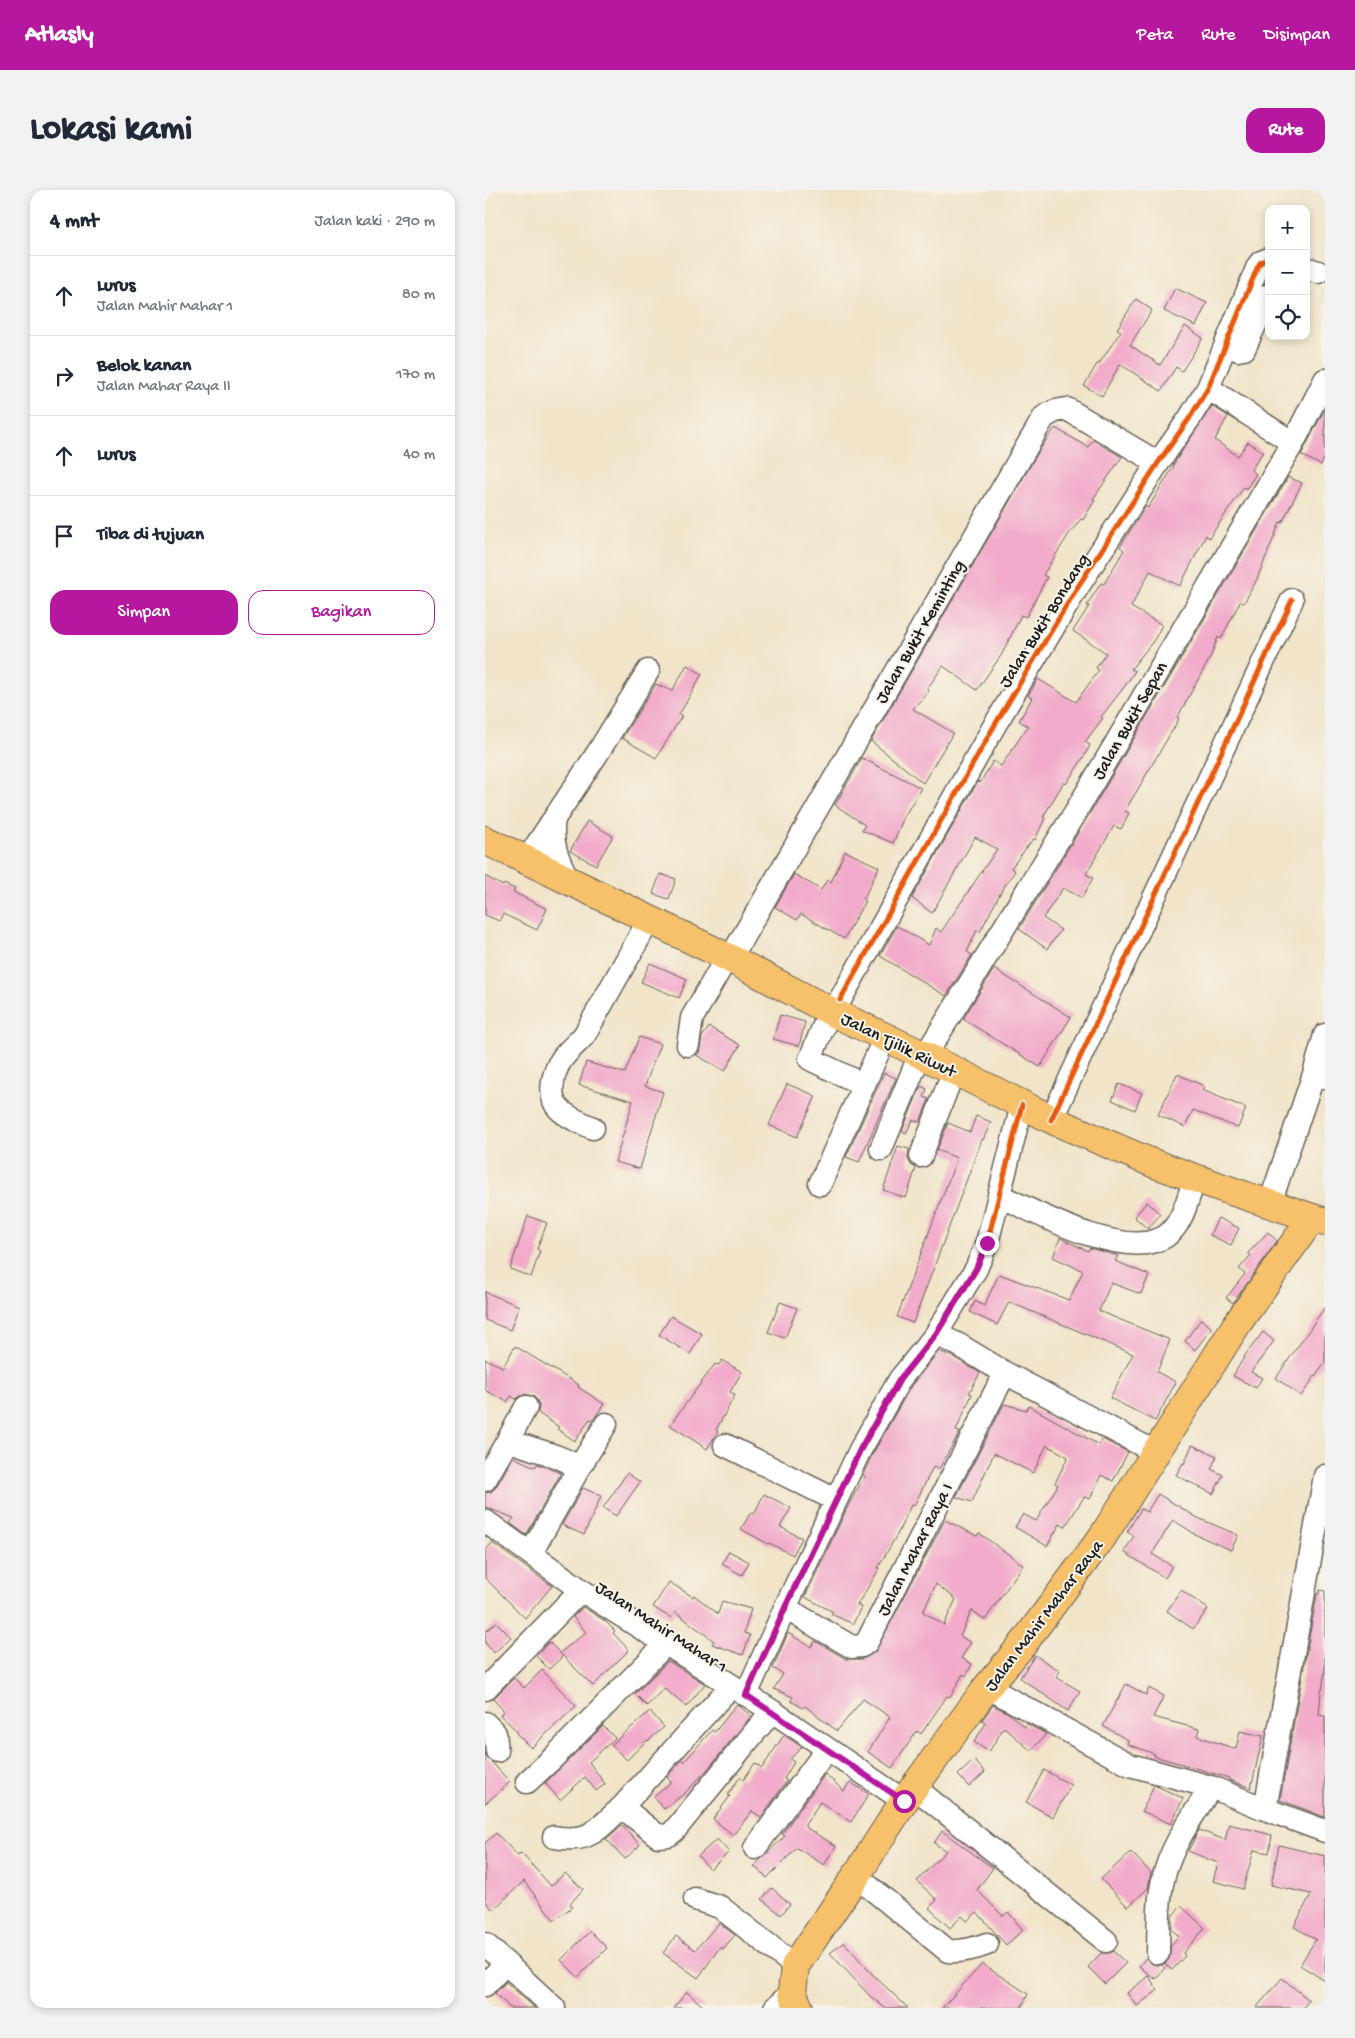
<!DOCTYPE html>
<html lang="id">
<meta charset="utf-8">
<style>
body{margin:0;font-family:"Gochi Hand",sans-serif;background:#f2f2f3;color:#1f2937}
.controls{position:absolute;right:15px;top:15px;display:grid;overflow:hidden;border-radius:10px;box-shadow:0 2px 8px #0003}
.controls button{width:45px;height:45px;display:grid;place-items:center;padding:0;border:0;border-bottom:1px solid #e0e1e3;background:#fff;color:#1f2937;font:25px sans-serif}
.stop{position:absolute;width:15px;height:15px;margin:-11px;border:4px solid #b5179e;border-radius:50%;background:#fff}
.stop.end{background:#b5179e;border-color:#fff;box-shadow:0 1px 5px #0008}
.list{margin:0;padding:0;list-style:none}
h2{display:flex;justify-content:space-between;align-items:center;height:65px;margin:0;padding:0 20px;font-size:21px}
h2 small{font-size:16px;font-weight:400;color:#747a83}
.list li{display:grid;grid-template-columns:32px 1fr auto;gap:15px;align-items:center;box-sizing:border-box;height:80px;padding:0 20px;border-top:1px solid #e0e1e3}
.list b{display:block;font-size:19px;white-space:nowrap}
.list p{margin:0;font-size:16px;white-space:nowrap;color:#747a83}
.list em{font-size:16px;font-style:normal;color:#747a83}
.actions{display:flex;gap:10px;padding:15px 20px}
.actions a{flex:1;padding:11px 0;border:1px solid #b5179e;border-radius:15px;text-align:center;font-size:18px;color:#b5179e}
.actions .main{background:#b5179e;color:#fff}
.icon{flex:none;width:28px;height:28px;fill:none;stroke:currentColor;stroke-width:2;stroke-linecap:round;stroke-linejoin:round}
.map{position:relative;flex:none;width:840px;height:1818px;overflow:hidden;border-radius:15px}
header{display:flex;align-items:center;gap:30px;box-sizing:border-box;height:70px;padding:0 25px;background:#b5179e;color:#fff}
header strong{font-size:24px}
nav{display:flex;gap:28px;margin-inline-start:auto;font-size:18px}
.intro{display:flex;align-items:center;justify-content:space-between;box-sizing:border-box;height:120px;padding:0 30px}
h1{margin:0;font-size:35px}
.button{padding:12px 22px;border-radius:15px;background:#b5179e;color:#fff;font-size:18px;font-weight:700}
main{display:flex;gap:30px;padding:0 30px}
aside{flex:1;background:#fff;border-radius:15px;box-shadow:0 2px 8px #0003}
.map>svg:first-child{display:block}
.building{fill:#f2abca;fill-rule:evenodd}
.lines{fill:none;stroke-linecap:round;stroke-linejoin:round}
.minor-casing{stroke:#676259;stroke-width:25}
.major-casing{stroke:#676259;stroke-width:30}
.highway-casing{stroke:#676259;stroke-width:30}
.minor{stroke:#fff;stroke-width:22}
.major{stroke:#f6c16b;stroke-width:28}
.highway{stroke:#f6c16b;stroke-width:28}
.cycleway-casing{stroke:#f7f3e8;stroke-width:8}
.cycleway{stroke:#e8590c;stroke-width:5}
.route{stroke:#b5179e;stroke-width:6}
.labels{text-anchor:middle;stroke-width:4;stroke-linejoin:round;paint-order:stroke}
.street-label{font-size:18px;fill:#1c1c1c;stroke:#f7f3e8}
</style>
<header>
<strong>Atlasly</strong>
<nav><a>Peta</a><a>Rute</a><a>Disimpan</a></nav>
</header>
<div class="intro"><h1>Lokasi kami</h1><a class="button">Rute</a></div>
<main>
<aside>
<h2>4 mnt<small>Jalan kaki · 290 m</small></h2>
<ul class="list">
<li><svg class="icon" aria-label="ahead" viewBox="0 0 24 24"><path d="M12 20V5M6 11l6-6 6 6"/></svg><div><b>Lurus</b><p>Jalan Mahir Mahar 1</p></div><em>80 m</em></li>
<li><svg class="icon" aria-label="right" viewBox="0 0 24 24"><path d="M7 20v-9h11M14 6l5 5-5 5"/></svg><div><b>Belok kanan</b><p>Jalan Mahar Raya II</p></div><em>170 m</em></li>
<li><svg class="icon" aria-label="ahead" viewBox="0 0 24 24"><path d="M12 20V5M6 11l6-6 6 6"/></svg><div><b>Lurus</b></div><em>40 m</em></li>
<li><svg class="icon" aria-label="arrive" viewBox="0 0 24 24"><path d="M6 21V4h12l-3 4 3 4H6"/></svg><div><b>Tiba di tujuan</b></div></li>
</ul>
<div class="actions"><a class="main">Simpan</a><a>Bagikan</a></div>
</aside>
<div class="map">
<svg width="840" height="1818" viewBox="0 0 840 1818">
<rect width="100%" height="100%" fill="#f7f3e8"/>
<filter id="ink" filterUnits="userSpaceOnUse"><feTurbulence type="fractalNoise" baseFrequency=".02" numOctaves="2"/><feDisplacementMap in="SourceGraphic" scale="10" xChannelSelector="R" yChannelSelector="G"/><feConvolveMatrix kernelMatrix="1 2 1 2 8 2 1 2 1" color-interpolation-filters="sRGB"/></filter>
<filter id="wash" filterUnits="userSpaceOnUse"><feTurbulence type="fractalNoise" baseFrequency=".0096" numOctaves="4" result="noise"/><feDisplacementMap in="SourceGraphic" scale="20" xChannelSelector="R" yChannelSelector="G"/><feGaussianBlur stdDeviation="1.12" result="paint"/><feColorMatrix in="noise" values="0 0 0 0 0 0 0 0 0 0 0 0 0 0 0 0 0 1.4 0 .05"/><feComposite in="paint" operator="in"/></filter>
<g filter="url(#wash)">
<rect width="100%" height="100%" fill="#f1e4c9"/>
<g id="blocks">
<path class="building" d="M690,98L722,113L711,136L679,121Z
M651,109L667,120L645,155L675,175L700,136L718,148L697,181L691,177L676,201L635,174L617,206L599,196L612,174H614L636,141L632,139Z
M727,216L743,226L730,250L753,266L763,252L778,262L766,280L771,284L761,299L759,297L724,348L721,345L695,396L665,381L646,417L677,435L669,450L646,479L650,481L640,496L616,527L618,528L600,552L605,555L600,565L581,594L579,592L558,627L560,628L550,650L548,649L526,678L530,681L517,700L495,742L492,740L482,762L487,765L461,806L395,766L412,736L444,755L451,738L456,742L512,659L490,647L447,723L427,708L493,591L495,593L508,571L516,576L543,536L534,531L547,508L543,506L553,489L591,512L614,480L611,478L621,463L588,441L604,416L602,415L616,393L619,394L639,360L635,357L640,349L661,316L663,318L689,276L688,275Z
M840,219V267L836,275L816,265Z
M570,238L603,257L608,250L637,267L608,309L610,310L598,330L596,329L584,344L558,385L562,387L541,427L536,425L517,464L492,500L458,476L442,499L444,501L428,519L468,543L438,593L386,551L555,259Z
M803,287L817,293L797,333L795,332L772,389L759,413L755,412L736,449L733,447L725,468L692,528L694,529L640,621L644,623L636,639L629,636L601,684L608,688L597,708L578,698L558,728L576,740L562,759L534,739L602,628Z
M202,475L217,484L194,525L197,526L171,568L137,548L171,494L187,501Z
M377,568L436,598L419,627L408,653L377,640L380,635L350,615Z
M102,631L128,646L111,675L85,661Z
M360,661L394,677L378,710L380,711L359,749L316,724L312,730L290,717L309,684L336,700L342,690L346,692Z
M175,684L191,689L184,709L168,704Z
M0,686L18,696L19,694L30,699L28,702L62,719L52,740L18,724L14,731L0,725Z
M165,773L202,789L194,808L156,792Z
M509,779L586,827L555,877L478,829Z
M295,825L320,832L314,856L288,849Z
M224,837L255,855L240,881L211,865L214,863L217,847Z
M154,847L175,854L160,896L178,902L155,979L130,972L148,911L94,895L101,872L140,883Z
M399,883L411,888L374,972L361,967Z
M692,884L719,896L717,900L761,918L753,938L708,920L700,937L673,925Z
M302,894L331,906L312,947L284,935Z
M634,894L657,903L650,920L627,910Z
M436,896L442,899L439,907L444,909L435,932L428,930L421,943L417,941Z
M491,926L506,932L498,950L497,949L428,1133L412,1127L472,968L452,960L463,933L485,942Z
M413,956L424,959L423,969L426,975L431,978L421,1008L398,1000Z
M662,1012L675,1024L663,1039L649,1027Z
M43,1026L62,1033L52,1059L55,1061L46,1087L25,1079Z
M733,1028L754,1038L746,1055L725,1045Z
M783,1042L792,1051L748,1113L741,1108L760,1084L754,1079L766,1065L763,1063Z
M575,1048L603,1061L605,1058L633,1066L630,1071L664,1085L656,1104L626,1093L614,1121L685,1150L672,1182L691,1192L670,1231L625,1208L648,1164L524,1112L512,1135L485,1122L490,1111L499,1116L514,1084L584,1110L598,1081L568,1067Z
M0,1102L34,1116L25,1140L0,1130Z
M295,1112L312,1118L300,1148L283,1142Z
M840,1117V1172L816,1206L791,1188Z
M186,1126L217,1144L205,1164L174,1145Z
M716,1129L727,1138L710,1160L700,1151Z
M778,1142L789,1151L766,1182L777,1188L771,1198L748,1186L761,1164Z
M30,1156L94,1195L93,1197L119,1214L108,1230L105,1229L90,1251L72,1239L74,1237L53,1223L54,1216L52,1210L48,1206L40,1204L31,1209L26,1206L22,1212L0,1200V1169L18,1177Z
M454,1161L468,1167L495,1183L484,1203L487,1204L471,1241L475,1242L454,1279L448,1277L429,1316L426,1315L413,1343L393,1378H395L372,1415L376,1417L368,1434L346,1424L348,1422L320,1407L364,1314L380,1286L378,1285L387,1265L426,1196Z
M237,1170L257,1182L245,1202L250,1205L231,1240L233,1241L222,1259L185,1235L230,1174L234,1175Z
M519,1214L541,1220L544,1216L614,1255L617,1249L643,1262L628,1291L616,1285L605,1309L599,1307L580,1337L575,1334L562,1356L530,1337L538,1324L551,1331L573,1295L570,1293L583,1267L562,1255L548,1283L509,1263L487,1312L471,1307Z
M707,1255L732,1266L726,1279L738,1285L728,1304L691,1285L698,1273L699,1274Z
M28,1267L50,1277L52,1274L76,1283L41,1345L25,1333L29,1328L0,1317V1303L6,1302L11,1297Z
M142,1283L155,1292L131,1326L118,1318Z
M98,1298L116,1306L99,1345L77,1335Z
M279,1304L306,1318L295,1337L317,1348L308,1365L284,1353L283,1354L256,1339L266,1322L269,1324Z
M673,1304L713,1328L753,1345L746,1360L707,1343V1342L688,1330L667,1364L687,1376L680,1388L639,1362L649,1346L642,1342L656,1319L662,1322Z
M460,1330L492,1346L494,1343L538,1375L500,1430L487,1420L475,1446L486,1453L476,1468L487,1474L481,1486L478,1484L465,1507L462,1506L436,1544L432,1541L407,1578L383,1562L405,1527L378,1509L352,1541L320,1516L318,1518L306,1511L308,1507L289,1499L298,1484L288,1478L303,1443L326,1457L330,1451L361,1469H378L390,1462ZM451,1394L471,1409L459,1435L438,1422Z
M7,1353L67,1396L40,1428L0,1388V1361Z
M244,1361L264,1372L257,1385L237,1374Z
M184,1392L208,1407L209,1405L233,1424L237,1411L266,1419L259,1443L265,1445L258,1465L227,1454L229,1451L190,1422L186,1428L168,1417Z
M696,1400L723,1419L708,1439L682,1421Z
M835,1400L840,1401V1481L837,1500H836L834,1525L840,1526V1627L795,1610L832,1404H834Z
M98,1417L120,1431L130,1441L128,1443L144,1460L108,1496L75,1463L101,1442L88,1427Z
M11,1432L26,1447L9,1463L0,1453V1442Z
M64,1452L78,1466L64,1479L51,1466Z
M550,1465L575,1481L571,1487L595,1501L583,1521L535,1488Z
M183,1471L220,1494L201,1517L179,1498L162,1516L150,1504Z
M57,1480L91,1516L46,1558L31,1543L32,1541L15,1525L19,1521L8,1509L29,1488L39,1498Z
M641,1494L661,1505L664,1498L679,1506L668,1527L714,1539L712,1546L751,1559L755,1541L778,1546L766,1598L744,1590V1588L669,1566L670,1564L642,1554L643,1550L618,1536Z
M252,1514L266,1526L222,1580L199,1604L179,1619L169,1607L186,1592L182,1587L197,1570L199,1572L227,1540L230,1542Z
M508,1515L523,1523L540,1537L542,1534L561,1544L546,1561L519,1537L504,1562L489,1552L501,1533L497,1530Z
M165,1521L179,1537L163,1551L162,1550L142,1570L126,1555Z
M118,1536L130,1548L104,1572L120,1594L111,1601L100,1587L75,1610L60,1593Z
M299,1545L317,1557L305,1569L309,1572L299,1589L302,1591L276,1627L267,1621L248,1645L228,1629L245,1606L243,1605L255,1587L258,1590L270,1573L277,1578Z
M0,1565L25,1592L0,1614Z
M489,1570L500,1582L484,1597L473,1585Z
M559,1580L586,1595L568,1627L541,1612Z
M340,1584L359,1601L365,1592L384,1604L366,1632L335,1612L320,1635V1637L351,1656L339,1675L312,1658L282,1688L269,1676L300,1646L297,1644Z
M669,1595L698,1608L686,1634L657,1621Z
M744,1634L787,1645L784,1663L769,1660L758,1699L728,1691L733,1673L703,1661L714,1640L740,1650Z
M137,1635L155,1655L140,1669L121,1649Z
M457,1641L508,1678L492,1700L518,1726L523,1722L538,1740L521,1755L492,1722L482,1731L477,1726L465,1738L444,1718L452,1710L432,1691L461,1661L449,1653Z
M11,1643L33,1666L36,1663L66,1696L80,1683L98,1699L85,1714L87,1717L69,1730L39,1691L8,1720L0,1711V1653Z
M232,1649L244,1662L225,1679L213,1666Z
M794,1655L840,1666V1791L815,1775L831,1749L809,1737L826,1704L786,1695Z
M646,1662L666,1683L663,1698L643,1717L616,1689Z
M287,1698L305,1714L296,1725L277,1709Z
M696,1716L720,1738L698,1763L700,1766L687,1780L680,1774L684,1769L686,1755L694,1746L687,1740V1726Z
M234,1733L250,1745L238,1759L235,1757L213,1788L178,1763L191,1746L210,1760Z
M105,1741L122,1758L93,1787L76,1770Z
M359,1752L385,1782L423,1818H400L385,1806L345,1763Z
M628,1761L641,1773L620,1794L603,1777L616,1763H625Z
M661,1768L667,1774L677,1775L680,1778L670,1789L654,1776Z
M497,1774L543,1804L536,1818H457Z
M663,1786L673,1800L652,1816L642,1803Z
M797,1788L824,1810L818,1818H771Z
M21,1792L50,1818H25L10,1803Z
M202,1802L220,1818H188Z"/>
</g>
</g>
<g filter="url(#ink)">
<use href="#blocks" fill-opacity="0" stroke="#676259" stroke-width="1"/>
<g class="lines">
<g class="minor-casing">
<path id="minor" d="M821,78L833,82
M743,152L753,160L759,159L784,105
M723,198L808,253
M69,629C65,653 73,670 84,691
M41,671L112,564L163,481
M245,769L559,227L570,221L582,219L673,273
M355,810L508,538L592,398L673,273L704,229L723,198L773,76L776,72L784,69
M345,821L325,869L379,895
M840,845L829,884L840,888
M203,855L207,828L242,767
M440,866L591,621L808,253L840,190
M566,930L807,410
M108,938C97,933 83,928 74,919C62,907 68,881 77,869C83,860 93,853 100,844L164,730
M396,959L435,864
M436,966L469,880
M335,994L400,847
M514,1005C551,1023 642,1072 681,1046C698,1034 703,1007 710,988
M785,1013L829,884
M451,1144L474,1155L520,1183L670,1262
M23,1250L41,1217
M240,1255L351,1310
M94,1278L121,1234
M0,1290L23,1250C44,1259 77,1265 94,1278L46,1363
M0,1331L96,1400L287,1521L419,1611
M300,1418L367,1457L377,1456L382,1452L520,1183
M246,1496L137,1617L173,1646L184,1645L189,1641L287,1521
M502,1497L645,1575L726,1597L780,1619L840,1641
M0,1499L96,1400
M261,1505L300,1418L375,1260L415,1189L451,1144L491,1079L502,1053L537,915
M0,1533L10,1543L12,1561
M42,1592L68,1568L180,1455
M429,1597L621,1751
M780,1619L840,1286
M69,1647C106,1653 111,1640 137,1617
M270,1658L342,1559
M371,1686L463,1761C478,1762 489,1759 502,1754
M210,1709L235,1717L310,1776
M0,1754L69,1818
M673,1763C674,1736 672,1705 681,1679C690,1650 710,1623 726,1597
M0,1795L21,1773
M290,1818L307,1802"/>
</g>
<g class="major-casing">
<path id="major" d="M314,1818L307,1802L310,1776L371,1686L419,1611L502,1497L538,1454L618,1346L752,1134L827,1028"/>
</g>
<g class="highway-casing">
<path id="highway" d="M0,650L242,767L345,821L440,866L572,932L665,972L749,1002L840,1032"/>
</g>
<use href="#minor" class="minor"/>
<use href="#major" class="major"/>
<use href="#highway" class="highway"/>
<g class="cycleway-casing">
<path id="cycleway" d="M355,810L508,538L592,398L673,273L704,229L723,198L773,76L776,72L784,69
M566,930L807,410
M261,1505L300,1418L375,1260L415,1189L451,1144L491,1079L502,1053L537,915"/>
</g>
<use href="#cycleway" class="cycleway"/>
</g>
</g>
<g class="lines" filter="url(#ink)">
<path class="route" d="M419,1611L261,1505L300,1418L375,1260L415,1189L451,1144L491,1079L502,1053"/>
</g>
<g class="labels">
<g class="street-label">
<text transform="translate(558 430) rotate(-58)" y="6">Jalan Bukit Bondang</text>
<text transform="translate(434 441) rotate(-60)" y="6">Jalan Bukit Keminting</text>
<text transform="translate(644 530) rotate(-60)" y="6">Jalan Bukit Sepan</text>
<text transform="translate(414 854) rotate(26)" y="6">Jalan Tjilik Riwut</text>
<text transform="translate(429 1359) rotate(-63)" y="6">Jalan Mahar Raya I</text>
<text transform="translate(558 1425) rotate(-53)" y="6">Jalan Mahir Mahar Raya</text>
<text transform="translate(177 1436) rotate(33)" y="6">Jalan Mahir Mahar 1</text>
</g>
</g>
</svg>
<div class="controls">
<button>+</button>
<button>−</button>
<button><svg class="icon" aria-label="locate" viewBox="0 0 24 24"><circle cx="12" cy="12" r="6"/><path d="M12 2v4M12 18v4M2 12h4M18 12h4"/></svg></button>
</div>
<div class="stop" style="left:419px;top:1611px"></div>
<div class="stop end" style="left:502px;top:1053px"></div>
</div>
</main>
